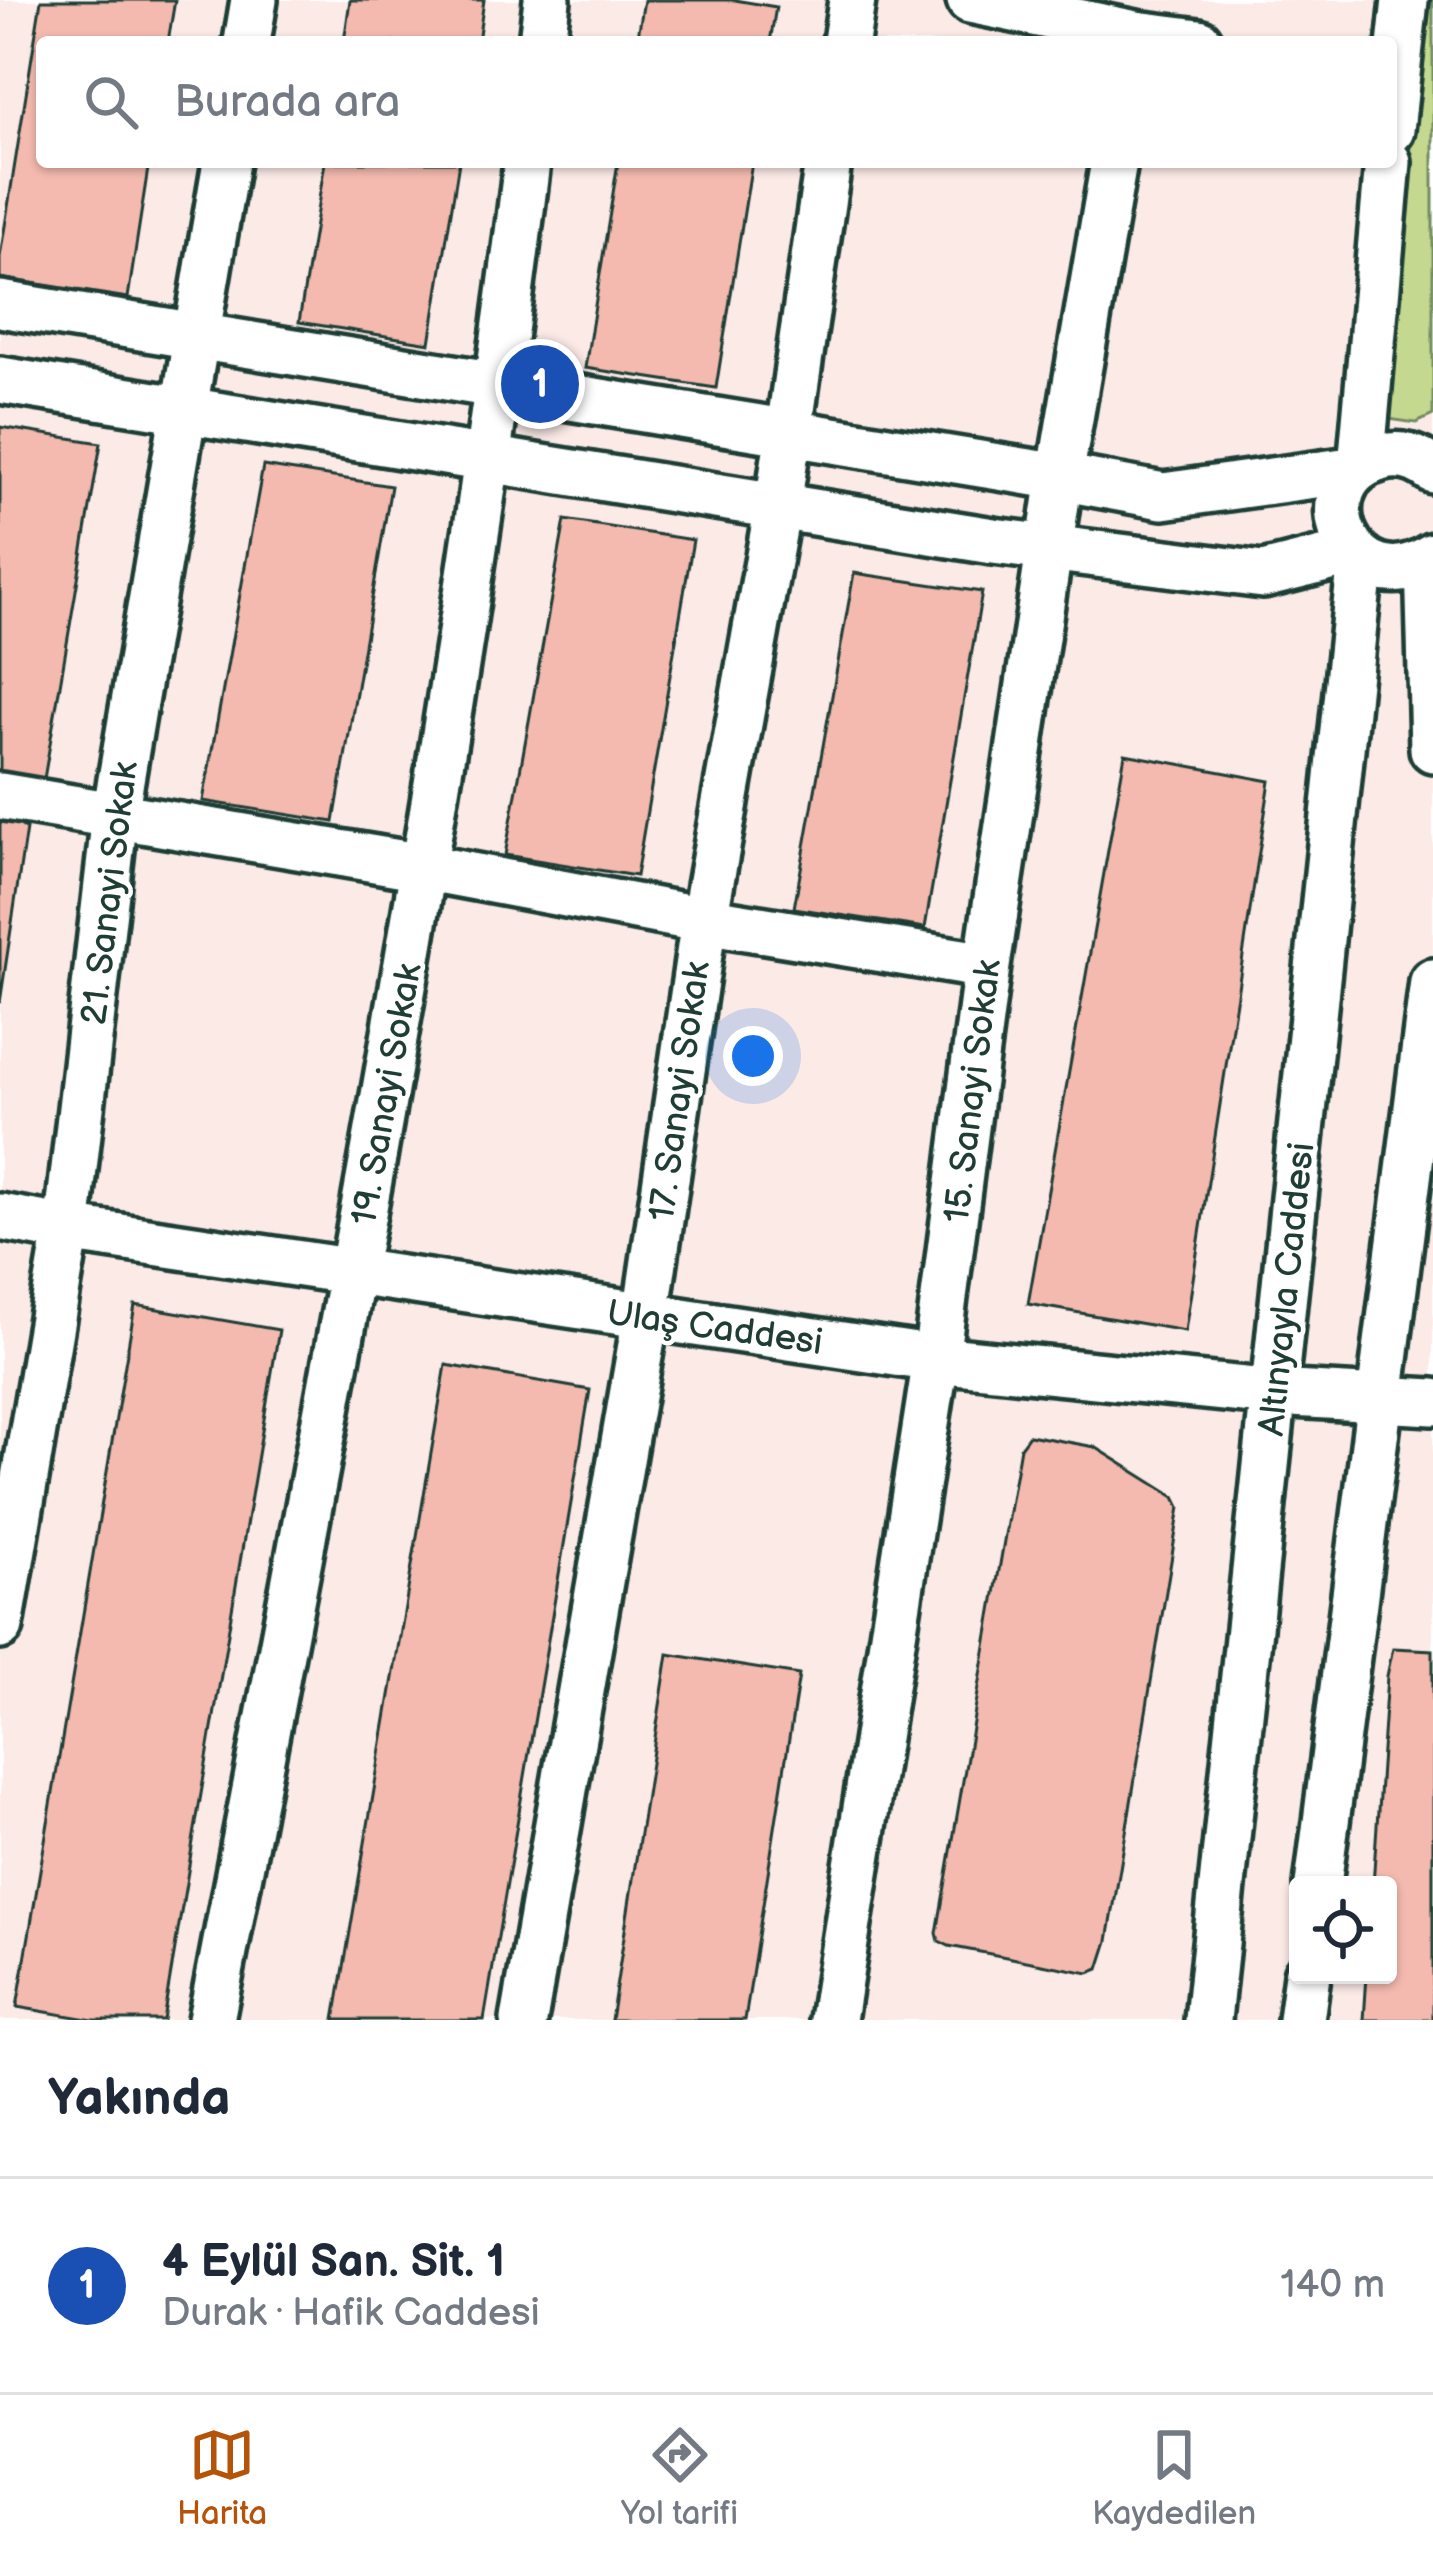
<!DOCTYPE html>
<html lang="tr">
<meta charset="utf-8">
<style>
body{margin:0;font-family:"Balsamiq Sans",sans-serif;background:#f2f2f3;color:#1f2937}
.controls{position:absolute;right:36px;bottom:36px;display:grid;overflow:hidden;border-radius:12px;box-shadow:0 3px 9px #0004}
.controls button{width:108px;height:108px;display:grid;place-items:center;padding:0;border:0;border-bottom:3px solid #e0e1e3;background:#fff;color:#1f2937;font:60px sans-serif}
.you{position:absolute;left:753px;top:1056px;width:42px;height:42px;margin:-30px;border:9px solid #fff;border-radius:50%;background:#1a73e8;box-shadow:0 0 0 18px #1a73e833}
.badge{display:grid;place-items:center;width:78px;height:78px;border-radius:50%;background:#b45309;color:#fff;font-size:39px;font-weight:700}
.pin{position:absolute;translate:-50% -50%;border:6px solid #fff;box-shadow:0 3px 12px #0006}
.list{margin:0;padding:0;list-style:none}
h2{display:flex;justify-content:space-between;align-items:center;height:156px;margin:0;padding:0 48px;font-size:51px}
h2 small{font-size:39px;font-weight:400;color:#747a83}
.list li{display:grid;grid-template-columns:78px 1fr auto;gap:36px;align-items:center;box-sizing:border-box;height:216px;padding:0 48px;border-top:3px solid #e0e1e3}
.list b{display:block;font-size:45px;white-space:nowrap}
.list p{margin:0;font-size:39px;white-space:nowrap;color:#747a83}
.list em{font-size:39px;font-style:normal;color:#747a83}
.icon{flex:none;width:66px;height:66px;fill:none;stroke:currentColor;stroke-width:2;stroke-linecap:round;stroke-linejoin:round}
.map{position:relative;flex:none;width:1433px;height:2020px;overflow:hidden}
.search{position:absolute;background:#fff;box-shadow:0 3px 9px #0004;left:36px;right:36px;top:36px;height:132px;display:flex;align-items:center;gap:30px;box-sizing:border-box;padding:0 42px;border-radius:12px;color:#747a83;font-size:45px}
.sheet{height:372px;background:#fff}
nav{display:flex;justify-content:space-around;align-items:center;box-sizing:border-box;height:168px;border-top:3px solid #e0e1e3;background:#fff;font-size:33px;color:#747a83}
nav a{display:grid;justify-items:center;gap:6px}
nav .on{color:#b45309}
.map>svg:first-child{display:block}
.built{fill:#fceae7;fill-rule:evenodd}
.green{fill:#c4d98f;stroke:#728b62;stroke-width:3}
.building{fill:#f4baaf;stroke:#1f3d34;stroke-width:3}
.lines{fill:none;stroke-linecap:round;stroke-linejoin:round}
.minor-casing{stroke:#1f3d34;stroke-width:54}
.minor{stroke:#fff;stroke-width:45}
.labels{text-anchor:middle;stroke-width:9;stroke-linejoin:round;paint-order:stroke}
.street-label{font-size:36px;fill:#1f3d34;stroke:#fff}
</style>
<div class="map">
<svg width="1433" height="2020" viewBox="0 0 1433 2020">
<rect width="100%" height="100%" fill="#fff"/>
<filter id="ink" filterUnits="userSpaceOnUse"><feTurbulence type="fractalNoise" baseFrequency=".00833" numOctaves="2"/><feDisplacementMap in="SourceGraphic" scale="24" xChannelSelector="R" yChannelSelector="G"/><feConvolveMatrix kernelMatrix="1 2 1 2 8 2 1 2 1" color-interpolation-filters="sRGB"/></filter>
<g filter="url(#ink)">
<path class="built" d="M0,0H1433V2020H0ZM42,42H1391V162H42ZM1298,1885H1388V1975H1298Z"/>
<path class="green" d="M1423,0H1433V415L1416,423L1368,416Z"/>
<path class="building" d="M41,0H175L168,42H42V162H149L128,298L0,278V257Z
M350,0H484L478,42H344Z
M644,0H735L776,7L770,42H637Z
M325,162H459L430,343L299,322Z
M618,162H752L716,388L585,368Z
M0,427L101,443L44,779L0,772Z
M263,466L391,486L334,822L203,801Z
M565,520L693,540L636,876L505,855Z
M854,573L982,592L925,928L794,908Z
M1125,754L1270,781L1185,1331L1028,1304Z
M0,819L16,822L26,829L0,1003Z
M135,1305L279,1330L163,2020H93L17,2007Z
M446,1365L590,1390L484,2020H335Z
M1029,1435L1095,1447L1175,1497L1180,1507L1108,1941L1099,1969L1089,1973L949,1946L939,1941L937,1933L1020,1447Z
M1393,1648L1433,1650V2020H1364L1367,1975H1388V1885H1373L1387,1676Z
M668,1654L799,1675L745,2020H611Z"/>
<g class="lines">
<g class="minor-casing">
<path id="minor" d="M970,0L1136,34L1199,42
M247,42L254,0
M542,42L547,0
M846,42L852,0
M1391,130L1405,0
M0,304L1060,477L1163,496L1358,469
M0,380L993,541L1263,575L1354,552
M1361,467L1388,162
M1433,470C1418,458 1400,452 1381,458C1297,480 1350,611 1433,556
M1428,559L1433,749
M0,796L423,867L704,920L987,966
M0,1217L67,1229L936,1359L1274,1393L1433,1402
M0,1626L67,1229L115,815L226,162
M1318,1885L1433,982
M211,2020C329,1403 450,786 527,162
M524,2020L646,1316L704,920L778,506L828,162
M833,2020L936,1359L987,966L1060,477L1114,162
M1208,2020L1361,558
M1301,2020L1307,1975"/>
</g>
<use href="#minor" class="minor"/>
</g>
</g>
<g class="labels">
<g class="street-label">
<text transform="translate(108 893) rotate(-83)" y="13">21. Sanayi Sokak</text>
<text transform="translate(678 1091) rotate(-82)" y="13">17. Sanayi Sokak</text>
<text transform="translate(971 1091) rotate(-83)" y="13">15. Sanayi Sokak</text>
<text transform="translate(385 1094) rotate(-80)" y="13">19. Sanayi Sokak</text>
<text transform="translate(1285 1289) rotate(-84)" y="13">Altınyayla Caddesi</text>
<text transform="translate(715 1326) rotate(8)" y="13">Ulaş Caddesi</text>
</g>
</g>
</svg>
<div class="controls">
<button><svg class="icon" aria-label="locate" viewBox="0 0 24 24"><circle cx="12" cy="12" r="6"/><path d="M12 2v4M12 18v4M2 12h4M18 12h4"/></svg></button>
</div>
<div class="you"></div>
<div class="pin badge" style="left:540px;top:384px;background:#1a4fb4">1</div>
<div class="search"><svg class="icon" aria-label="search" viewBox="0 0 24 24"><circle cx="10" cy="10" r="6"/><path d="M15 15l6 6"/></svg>Burada ara</div>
</div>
<section class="sheet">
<h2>Yakında<small></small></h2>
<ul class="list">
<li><span class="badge" style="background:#1a4fb4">1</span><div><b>4 Eylül San. Sit. 1</b><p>Durak · Hafik Caddesi</p></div><em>140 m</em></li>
</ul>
</section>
<nav>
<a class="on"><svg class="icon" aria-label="map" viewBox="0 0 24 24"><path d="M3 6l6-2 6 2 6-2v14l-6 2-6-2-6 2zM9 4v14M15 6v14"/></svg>Harita</a>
<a><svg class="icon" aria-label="directions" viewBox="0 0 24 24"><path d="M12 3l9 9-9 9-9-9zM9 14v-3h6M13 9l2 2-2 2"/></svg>Yol tarifi</a>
<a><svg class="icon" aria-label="saved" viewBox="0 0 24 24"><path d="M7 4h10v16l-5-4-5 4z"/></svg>Kaydedilen</a>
</nav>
